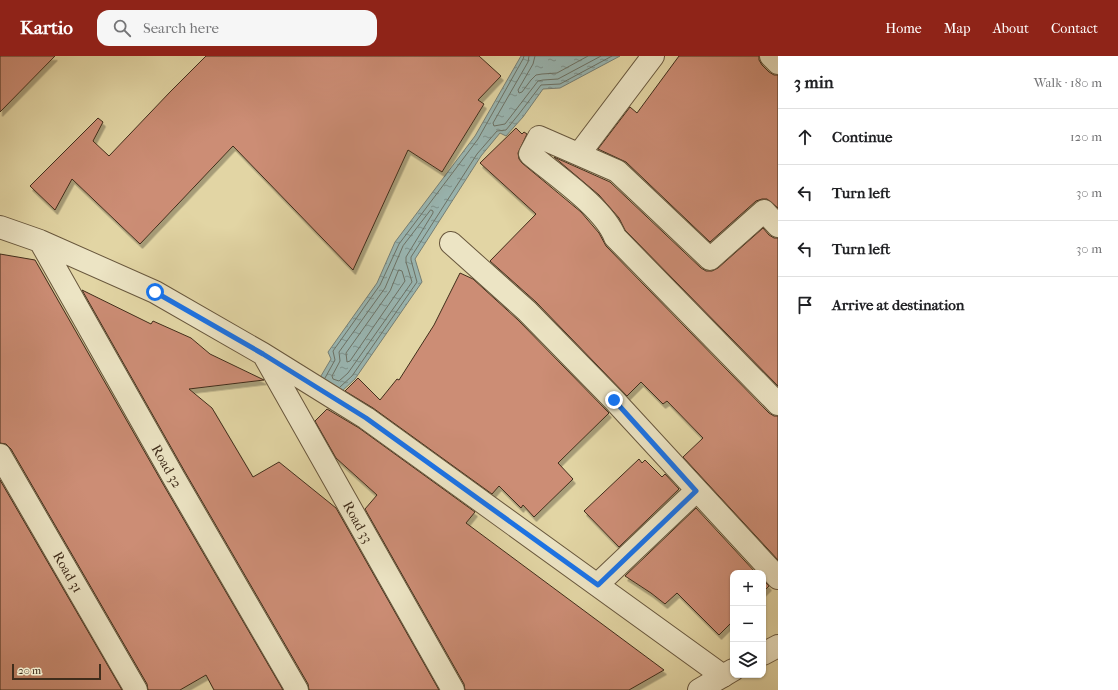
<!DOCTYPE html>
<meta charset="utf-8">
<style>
body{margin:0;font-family:"IM FELL French Canon",serif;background:#f6f6f6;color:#202124}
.controls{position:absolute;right:12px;bottom:12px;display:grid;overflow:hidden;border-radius:8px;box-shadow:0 1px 3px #0004}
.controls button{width:36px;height:36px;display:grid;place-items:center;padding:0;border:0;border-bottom:1px solid #e0e0e0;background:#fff;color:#202124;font:20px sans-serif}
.scale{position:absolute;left:12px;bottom:10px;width:89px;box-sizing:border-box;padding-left:4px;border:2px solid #402d1b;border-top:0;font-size:11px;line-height:14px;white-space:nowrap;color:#402d1b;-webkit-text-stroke:3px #ece4c4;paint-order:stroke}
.stop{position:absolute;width:12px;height:12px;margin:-9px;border:3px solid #1a73e8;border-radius:50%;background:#fff}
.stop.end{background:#1a73e8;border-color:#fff;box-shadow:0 1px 4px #0008}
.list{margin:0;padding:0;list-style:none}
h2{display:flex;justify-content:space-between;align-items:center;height:52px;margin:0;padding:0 16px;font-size:17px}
h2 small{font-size:13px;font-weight:400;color:#757577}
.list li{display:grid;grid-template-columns:26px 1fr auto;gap:12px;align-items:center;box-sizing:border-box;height:56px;padding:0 16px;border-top:1px solid #e0e0e0}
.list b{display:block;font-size:15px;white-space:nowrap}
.list em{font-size:13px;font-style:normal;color:#757577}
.icon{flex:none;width:22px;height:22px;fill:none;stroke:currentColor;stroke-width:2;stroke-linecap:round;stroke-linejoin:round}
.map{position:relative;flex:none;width:778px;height:634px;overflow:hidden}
header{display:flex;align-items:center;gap:24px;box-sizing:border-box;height:56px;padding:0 20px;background:#8f2418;color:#fff}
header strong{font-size:19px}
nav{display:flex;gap:22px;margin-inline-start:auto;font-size:14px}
.search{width:280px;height:36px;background:#f6f6f6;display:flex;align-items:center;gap:10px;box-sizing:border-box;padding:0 14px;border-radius:12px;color:#757577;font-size:15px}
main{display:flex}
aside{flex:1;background:#fff}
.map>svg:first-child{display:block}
.water{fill:url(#water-ripples);stroke:#757f76}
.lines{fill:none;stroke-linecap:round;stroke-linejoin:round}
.shore{stroke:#6c7266;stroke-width:1}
.building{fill:#cc8d74;stroke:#402d1b;filter:url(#shadow)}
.minor-casing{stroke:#68573d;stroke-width:24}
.tertiary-casing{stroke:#68573d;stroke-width:24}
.minor{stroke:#ece4c4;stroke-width:22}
.tertiary{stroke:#ece4c4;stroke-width:22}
.route{stroke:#1a73e8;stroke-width:5}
.labels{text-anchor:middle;stroke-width:4;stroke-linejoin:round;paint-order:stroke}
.street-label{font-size:14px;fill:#402d1b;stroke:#ece4c4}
</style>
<header>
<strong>Kartio</strong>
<div class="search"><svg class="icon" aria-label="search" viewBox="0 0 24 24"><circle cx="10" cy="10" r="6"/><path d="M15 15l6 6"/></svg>Search here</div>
<nav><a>Home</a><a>Map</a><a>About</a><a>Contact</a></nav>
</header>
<main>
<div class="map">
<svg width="778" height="634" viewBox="0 0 778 634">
<defs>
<pattern id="water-ripples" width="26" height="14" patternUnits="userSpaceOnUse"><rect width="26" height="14" fill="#99b6b2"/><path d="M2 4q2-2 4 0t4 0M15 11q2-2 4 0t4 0" fill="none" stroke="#7e9490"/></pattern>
<filter id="shadow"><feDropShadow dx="2.5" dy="4.5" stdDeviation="0" flood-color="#0004"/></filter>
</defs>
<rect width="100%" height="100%" fill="#e2d5a4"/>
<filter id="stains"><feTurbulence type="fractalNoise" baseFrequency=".005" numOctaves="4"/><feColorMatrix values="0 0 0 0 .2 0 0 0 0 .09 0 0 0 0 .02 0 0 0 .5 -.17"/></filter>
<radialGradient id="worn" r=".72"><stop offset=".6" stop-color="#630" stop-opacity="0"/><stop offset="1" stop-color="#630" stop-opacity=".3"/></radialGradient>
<path class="water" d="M521,0H620L560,32L543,33L523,61L506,80L500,77L481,100L415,203L422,226L355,323L340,337L318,325L331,303L328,296L377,227L395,186L475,80Z"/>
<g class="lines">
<path class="shore" d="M529,0L528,6L493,67L494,70L505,68L538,25L543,24L558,23L601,0
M535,0L533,8L518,34L519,37L522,36L531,24L536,19L542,18L557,17L588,0
M431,154L433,155V157L406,201V206L412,226L348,317L339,325L333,323L332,320L340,305L339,296L385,232L403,190Z
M399,214L402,215L405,225L350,305L347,306L346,297L390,235Z
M325,322L335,304L333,295L380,229L399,188L478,83L523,3L524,0
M340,331L352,320L417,226L411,204V201L477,98L497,75L506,74L519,58L541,29L560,28L612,0"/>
</g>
<path class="building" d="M0,0H55L0,56Z
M206,0H479L501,20L478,44L484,48L442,116L408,94L353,214L233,90L140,188L72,123L55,154L30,130L98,62L103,66L93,85L109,100L170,36Z
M679,0H759V4L762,9L769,16L774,19H778V152L767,143H762L756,145L710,186L626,106L598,93L630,51L637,57Z
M516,72L522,78L524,76L527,78L518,97L519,103L522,107L581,156L599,177L606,190L769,357L774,360H778V504L683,401L703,382L667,345L663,348L641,326L627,340L536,246L490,205L536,158L480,107Z
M554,101L610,126L701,212L706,215H712L718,212L763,172L769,179L774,182H778V330L625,174L619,162L599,139Z
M0,198L35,204L163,428L283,634H214L206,619L180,634H148L147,628L11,393L6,388L0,387Z
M460,217L473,223L518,264L609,357L558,407L573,423L534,461L523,449L521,452L499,430L492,438L373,352L345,335L358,322L380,344L397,323L399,324L434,269Z
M82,234L151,268L153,265L191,282L210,298L264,324L189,333L212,352L253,421L279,406L336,452L439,634H309L308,628L185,416Z
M327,353L359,372L475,456L466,467L664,614L629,634H465L464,628L365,453L377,439L336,402L315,365Z
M639,403L642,407L645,404L662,421L665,418L679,433L619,491L584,455Z
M0,424L122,634H0Z
M696,452L756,517H733V565L719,579L677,537L665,548L651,537L625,520Z
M763,524L769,530L763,536Z"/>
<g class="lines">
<g class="minor-casing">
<path id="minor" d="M771,0L778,7
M579,98L653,0
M778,170L764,155L710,203L617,115L539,81L530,98C555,119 604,152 615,181L778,348
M0,171L40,185L155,236L263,298L366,362L723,620
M40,185L174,422L297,634
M451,187L527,255L614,344L778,522
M265,301L453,634
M0,399L136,634
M597,529L696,435"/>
</g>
<g class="tertiary-casing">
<path id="tertiary" d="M763,598L778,590
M699,634L733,614"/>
</g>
<use href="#minor" class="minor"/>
<use href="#tertiary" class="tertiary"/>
</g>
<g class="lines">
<path class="route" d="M155,236L263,298L366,362L598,529L696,435L614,344"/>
</g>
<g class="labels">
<g class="street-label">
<text transform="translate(167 410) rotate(60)" y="5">Road 32</text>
<text transform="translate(358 466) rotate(61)" y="5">Road 33</text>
<text transform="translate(68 516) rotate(60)" y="5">Road 31</text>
</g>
</g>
<rect width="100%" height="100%" filter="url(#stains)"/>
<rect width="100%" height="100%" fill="url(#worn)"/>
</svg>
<div class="controls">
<button>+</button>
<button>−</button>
<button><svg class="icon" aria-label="layers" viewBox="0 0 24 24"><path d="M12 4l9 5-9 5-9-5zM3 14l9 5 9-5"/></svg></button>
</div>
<div class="scale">20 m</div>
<div class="stop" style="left:155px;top:236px"></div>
<div class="stop end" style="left:614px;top:344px"></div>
</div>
<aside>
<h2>3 min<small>Walk · 180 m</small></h2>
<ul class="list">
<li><svg class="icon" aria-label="ahead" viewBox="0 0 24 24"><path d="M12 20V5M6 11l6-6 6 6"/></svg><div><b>Continue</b></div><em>120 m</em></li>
<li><svg class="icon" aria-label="left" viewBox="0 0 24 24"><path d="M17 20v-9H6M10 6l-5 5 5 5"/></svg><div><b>Turn left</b></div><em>30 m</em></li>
<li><svg class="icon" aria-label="left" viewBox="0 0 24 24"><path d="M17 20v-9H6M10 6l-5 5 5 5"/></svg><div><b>Turn left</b></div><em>30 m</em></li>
<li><svg class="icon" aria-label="arrive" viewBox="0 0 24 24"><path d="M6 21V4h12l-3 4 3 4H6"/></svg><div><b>Arrive at destination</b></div></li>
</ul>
</aside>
</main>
